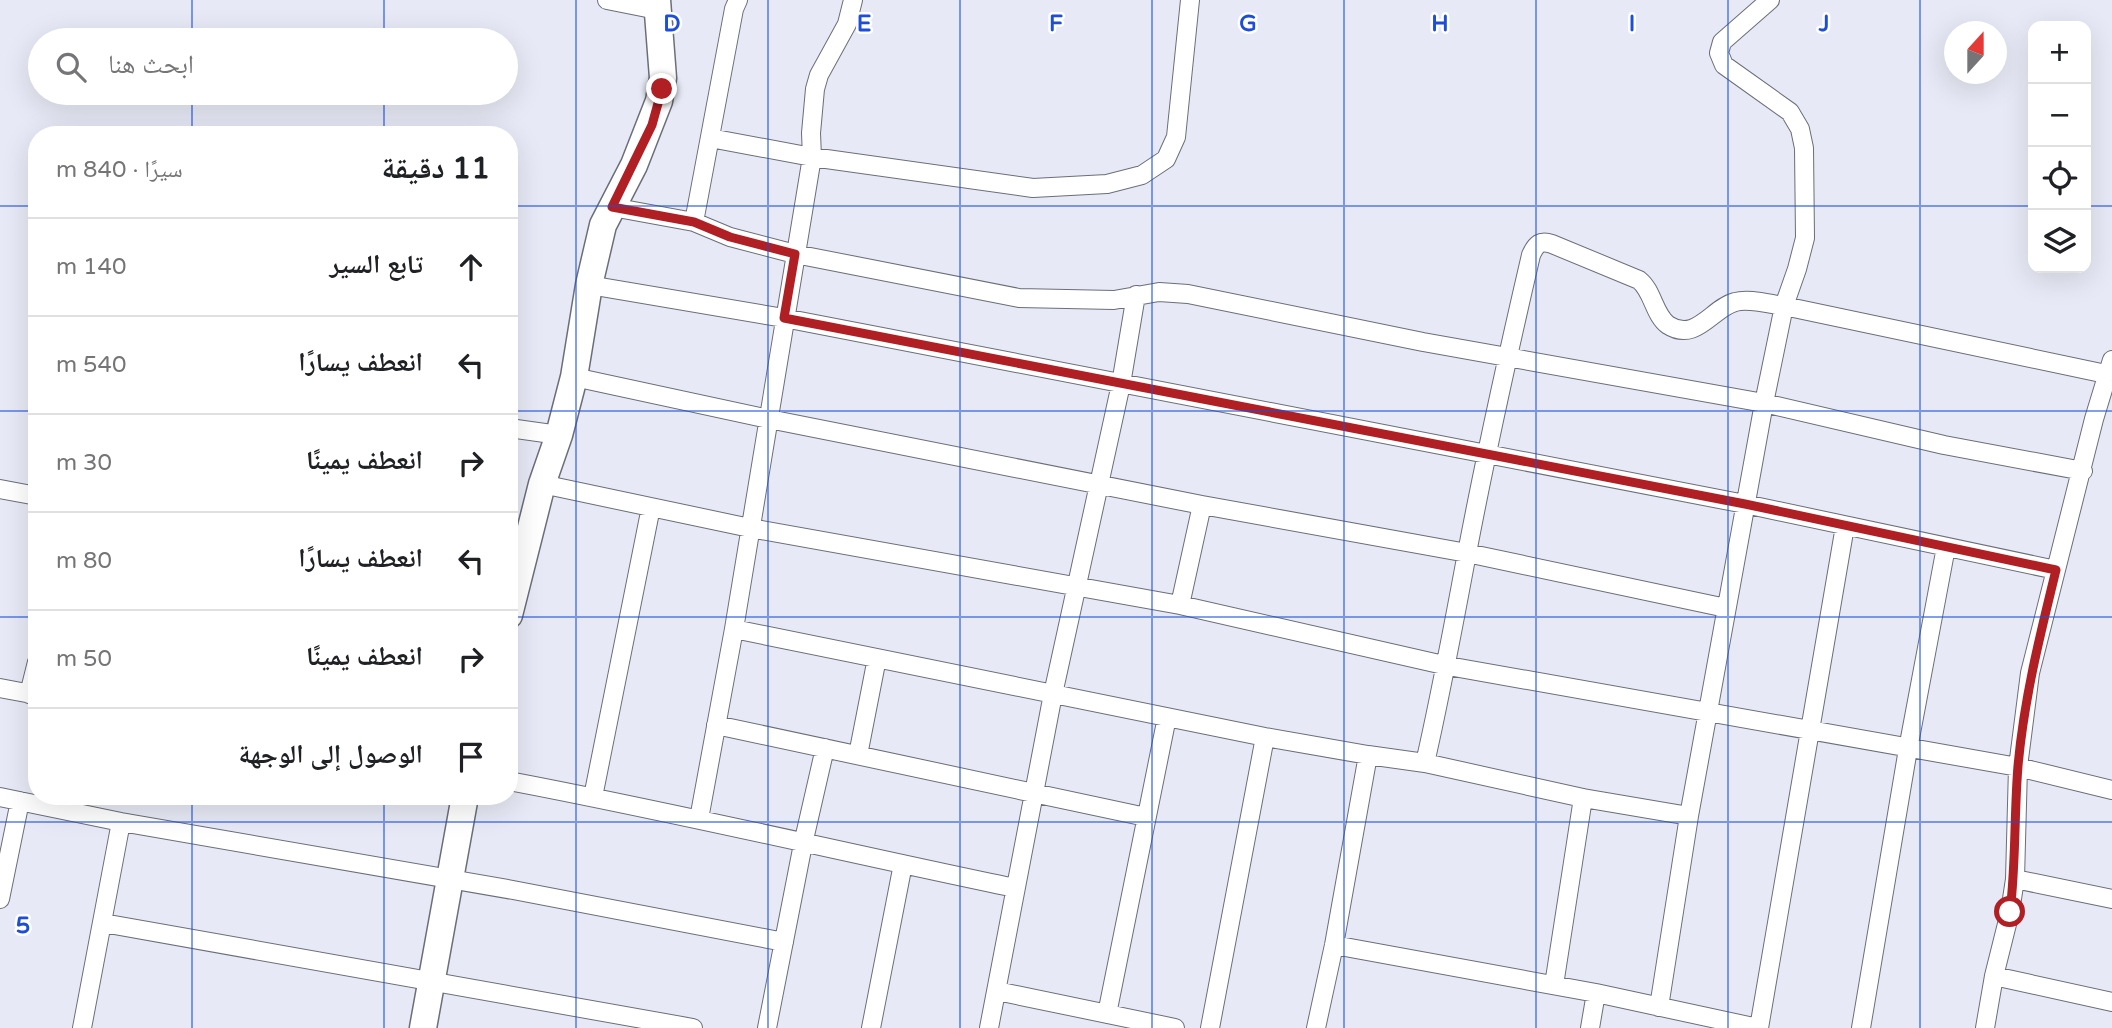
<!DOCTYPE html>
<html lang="ar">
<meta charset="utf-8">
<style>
body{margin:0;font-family:"Varela Round","Noto Naskh Arabic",sans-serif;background:#f6f6f6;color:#202124;direction:rtl}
.controls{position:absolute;right:21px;top:21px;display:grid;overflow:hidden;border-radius:14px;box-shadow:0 7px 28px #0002}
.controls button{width:63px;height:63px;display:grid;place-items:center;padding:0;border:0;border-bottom:2px solid #e0e0e0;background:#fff;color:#202124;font:35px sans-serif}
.compass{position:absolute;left:1944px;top:21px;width:63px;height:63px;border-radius:50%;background:#fff;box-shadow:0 7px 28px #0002;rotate:21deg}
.stop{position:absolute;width:21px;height:21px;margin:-16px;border:5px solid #b01f23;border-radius:50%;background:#fff}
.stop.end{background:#b01f23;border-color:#fff;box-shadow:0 2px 7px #0008}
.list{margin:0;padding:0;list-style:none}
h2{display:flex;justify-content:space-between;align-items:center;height:91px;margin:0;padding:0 28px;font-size:30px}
h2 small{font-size:23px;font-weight:400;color:#757577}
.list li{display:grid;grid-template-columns:46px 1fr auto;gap:21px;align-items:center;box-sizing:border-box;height:98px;padding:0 28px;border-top:2px solid #e0e0e0}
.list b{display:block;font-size:26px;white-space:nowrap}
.list em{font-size:23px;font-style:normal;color:#757577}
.icon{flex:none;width:38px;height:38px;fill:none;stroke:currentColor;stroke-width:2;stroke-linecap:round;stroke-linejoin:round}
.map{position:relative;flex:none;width:2112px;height:1028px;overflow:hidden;direction:ltr}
.search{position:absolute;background:#fff;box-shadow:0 7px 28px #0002;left:28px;top:28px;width:490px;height:77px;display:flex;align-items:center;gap:18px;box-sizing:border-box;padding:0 24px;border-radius:38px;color:#757577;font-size:26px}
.panel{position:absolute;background:#fff;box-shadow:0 7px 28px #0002;left:28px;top:126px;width:490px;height:679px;border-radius:28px;direction:rtl}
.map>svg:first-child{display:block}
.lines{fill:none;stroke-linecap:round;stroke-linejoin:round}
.street-casing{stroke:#6b6e79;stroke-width:20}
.secondary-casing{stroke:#6b6e79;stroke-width:29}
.street{stroke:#fff;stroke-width:18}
.secondary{stroke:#fff;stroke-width:26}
.route{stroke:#b01f23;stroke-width:9}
.grid{fill:none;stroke:#1d4ed8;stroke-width:2;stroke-opacity:0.55}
.grid-label{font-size:23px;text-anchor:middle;font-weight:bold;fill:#1d4ed8;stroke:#fff;stroke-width:5;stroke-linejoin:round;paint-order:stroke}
</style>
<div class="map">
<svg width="2112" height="1028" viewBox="0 0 2112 1028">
<rect width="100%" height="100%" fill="#e7eaf6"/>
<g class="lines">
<g class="street-casing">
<path id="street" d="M607,0L657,10
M710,138L812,157L1033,188L1107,184L1142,175L1166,159L1176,137L1190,0
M612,207L694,222L730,237L795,254L1019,298L1114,300L1159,292L1188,294L1423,342L1764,403L1944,445L2083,471
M694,222L734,9L738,0
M589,285L784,318L1461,449L1745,504L2056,570
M574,377L769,419L1202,505L1467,553L1726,608
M509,428L559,435
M542,484L750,528L1180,605L1448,666L2018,767L2112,790
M0,489L37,496
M1180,605L1202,505
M734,629L1265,737L1368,755L1425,763L1583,798L1689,816
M0,688L37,695
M29,694L37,662
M716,725L1146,817
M858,755L877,658
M1425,763C1441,693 1454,623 1467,553C1486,453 1508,354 1531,255C1536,244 1540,240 1552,244L1639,280C1653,291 1654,315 1668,325C1696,343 1712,308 1735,302C1749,298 1769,304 1784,306L2106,374
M509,781C679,813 846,853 1015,888
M0,797L121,822L513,890L784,942
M593,797L651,507
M699,819L734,629L812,157L811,133L815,89L819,75L847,24L853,0
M2015,879L2112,899
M0,899L20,801
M103,923L693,1028
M1334,945L1596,993L1758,1028
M1994,976L2112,1002
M1554,985L1583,798
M997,991L1175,1028
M1659,1007L1689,816L1764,403L1784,306L1797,269L1805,238L1804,148L1800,129L1790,112L1724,65L1719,53L1722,42L1770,0
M1107,1014L1167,717
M82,1028L121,822
M767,1028L803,844L825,748
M871,1028L903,864
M989,1028L1053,694L1121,384L1136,295
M1210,1028L1265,737
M1316,1028L1334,945L1368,755
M1590,1028L1596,993
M1759,1028L1845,526
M1861,1028L1908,749L1946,547
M1985,1028L1994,976L2010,912L2015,879L2018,767L2030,673L2094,419L2112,360"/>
</g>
<g class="secondary-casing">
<path id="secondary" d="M509,615L542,484L559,435L574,377L589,285L603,225L634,165L659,101L663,78L657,0
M423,1028L465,796"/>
</g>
<use href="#street" class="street"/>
<use href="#secondary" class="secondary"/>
</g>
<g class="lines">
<path class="route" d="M662,89L652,125L612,207L694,222L730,237L795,254L784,318L1745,504L2056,570C2040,635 2024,699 2018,766C2014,815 2016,863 2010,912"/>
</g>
<path class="grid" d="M192,0V40M384,0V40M576,0V1028M768,0V1028M960,0V1028M1152,0V1028M1344,0V1028M1536,0V1028M1728,0V1028M1920,0V1028M192,93V135M384,93V135M0,206H37M509,206H2033M2086,206H2112M0,411H37M509,411H2112M0,617H37M509,617H2112M192,796V1028M384,796V1028M0,822H2112"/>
<g class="grid-label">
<text x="672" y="31">D</text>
<text x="864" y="31">E</text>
<text x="1056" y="31">F</text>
<text x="1248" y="31">G</text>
<text x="1440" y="31">H</text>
<text x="1632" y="31">I</text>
<text x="1824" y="31">J</text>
<text x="23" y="933">5</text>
</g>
</svg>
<div class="controls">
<button>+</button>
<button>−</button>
<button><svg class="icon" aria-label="locate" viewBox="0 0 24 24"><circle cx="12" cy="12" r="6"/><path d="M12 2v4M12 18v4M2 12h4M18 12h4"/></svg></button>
<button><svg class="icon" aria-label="layers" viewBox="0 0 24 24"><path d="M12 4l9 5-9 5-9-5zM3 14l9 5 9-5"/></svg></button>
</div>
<svg class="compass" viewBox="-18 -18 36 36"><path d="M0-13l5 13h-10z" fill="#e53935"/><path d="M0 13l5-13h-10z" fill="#757577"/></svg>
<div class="stop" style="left:2010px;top:912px"></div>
<div class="stop end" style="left:662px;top:89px"></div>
<div class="search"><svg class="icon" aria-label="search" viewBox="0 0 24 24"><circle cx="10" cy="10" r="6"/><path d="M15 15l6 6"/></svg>ابحث هنا</div>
<section class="panel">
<h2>11 دقيقة<small>سيرًا · 840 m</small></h2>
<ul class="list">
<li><svg class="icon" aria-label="ahead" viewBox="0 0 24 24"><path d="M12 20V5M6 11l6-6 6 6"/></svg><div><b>تابع السير</b></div><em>140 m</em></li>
<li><svg class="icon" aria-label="left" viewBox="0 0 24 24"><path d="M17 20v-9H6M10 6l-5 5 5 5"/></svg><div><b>انعطف يسارًا</b></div><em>540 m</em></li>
<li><svg class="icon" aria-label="right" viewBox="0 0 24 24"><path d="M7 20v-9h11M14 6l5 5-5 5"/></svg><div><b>انعطف يمينًا</b></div><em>30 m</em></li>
<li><svg class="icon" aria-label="left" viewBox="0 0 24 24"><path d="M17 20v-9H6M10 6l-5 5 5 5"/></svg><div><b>انعطف يسارًا</b></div><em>80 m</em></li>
<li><svg class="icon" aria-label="right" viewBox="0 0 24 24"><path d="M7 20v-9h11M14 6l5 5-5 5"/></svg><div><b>انعطف يمينًا</b></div><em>50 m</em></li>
<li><svg class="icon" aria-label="arrive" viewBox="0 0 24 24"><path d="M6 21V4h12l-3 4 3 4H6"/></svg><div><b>الوصول إلى الوجهة</b></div></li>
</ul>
</section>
</div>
